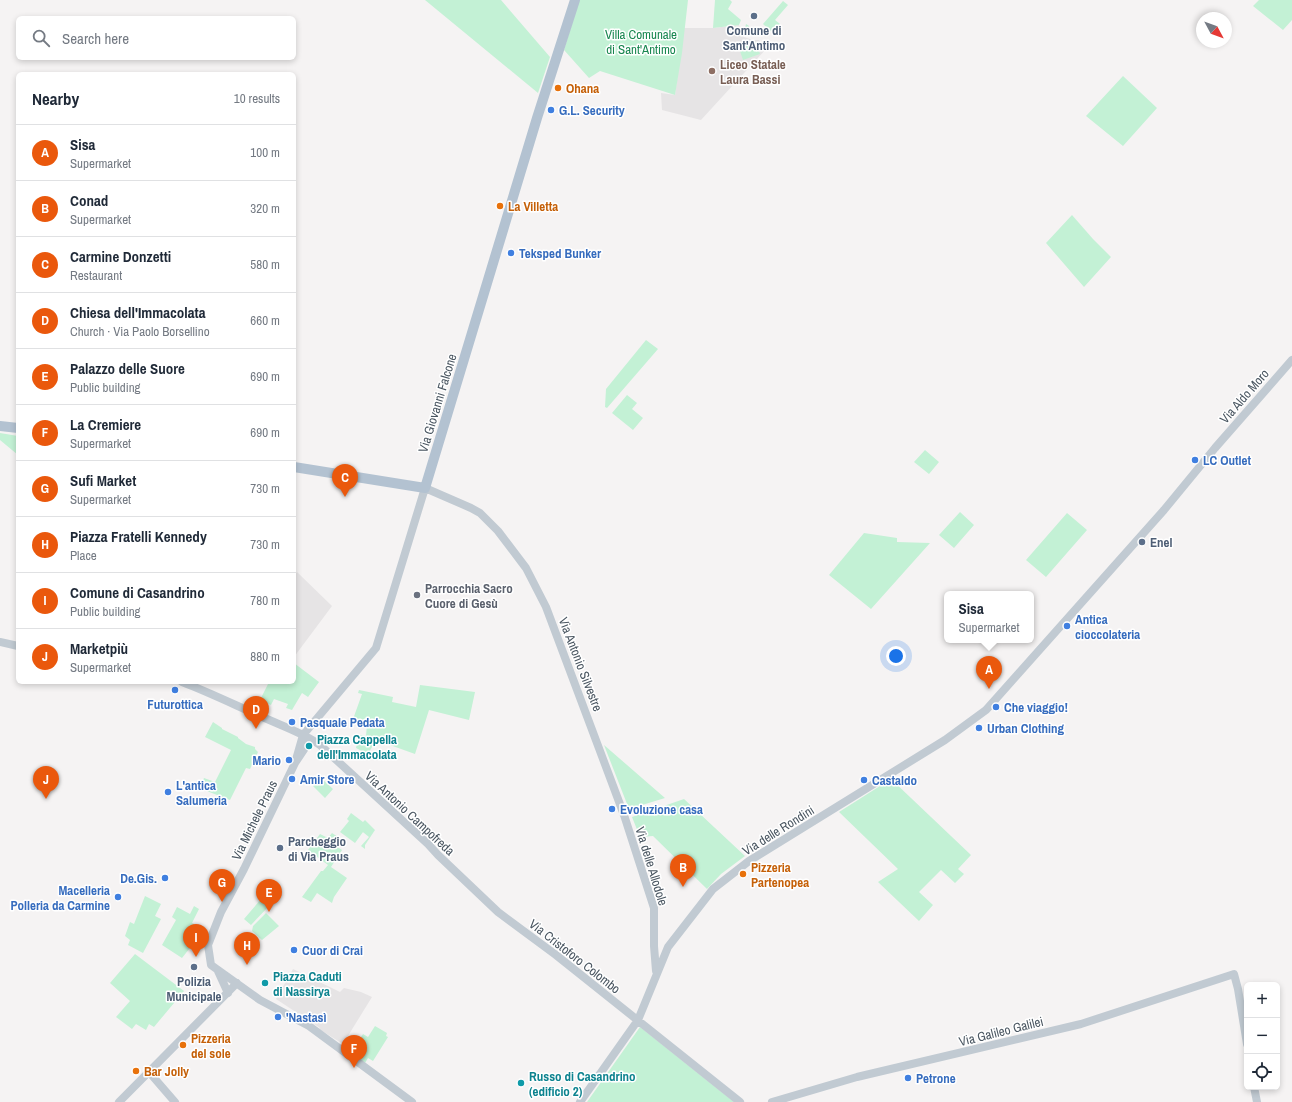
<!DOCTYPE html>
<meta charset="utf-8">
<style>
body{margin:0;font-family:"Archivo Narrow",sans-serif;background:#f2f2f3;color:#1f2937}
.controls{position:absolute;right:12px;bottom:12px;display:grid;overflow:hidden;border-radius:6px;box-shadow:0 2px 6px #0003}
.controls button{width:36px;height:36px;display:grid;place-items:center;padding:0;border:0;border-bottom:1px solid #e0e1e3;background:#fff;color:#1f2937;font:20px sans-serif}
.compass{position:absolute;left:1196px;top:12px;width:36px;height:36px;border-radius:50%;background:#fff;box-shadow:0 2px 6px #0003;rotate:131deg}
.you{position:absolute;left:896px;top:656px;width:14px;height:14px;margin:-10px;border:3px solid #fff;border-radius:50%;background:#1a73e8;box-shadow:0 0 0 6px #1a73e833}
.badge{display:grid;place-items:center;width:26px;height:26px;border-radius:50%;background:#ea580c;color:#fff;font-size:13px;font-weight:700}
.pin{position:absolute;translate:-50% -33px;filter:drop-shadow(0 1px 2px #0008)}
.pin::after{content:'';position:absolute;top:21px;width:14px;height:12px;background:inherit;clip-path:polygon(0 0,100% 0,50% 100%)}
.popup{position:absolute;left:944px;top:591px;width:90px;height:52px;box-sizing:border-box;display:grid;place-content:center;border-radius:6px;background:#fff;filter:drop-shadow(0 1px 3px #0005);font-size:13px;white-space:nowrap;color:#747a83}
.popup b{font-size:15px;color:#1f2937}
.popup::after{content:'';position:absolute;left:50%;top:100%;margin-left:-8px;border:8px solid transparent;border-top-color:#fff}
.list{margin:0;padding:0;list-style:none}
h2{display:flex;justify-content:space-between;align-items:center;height:52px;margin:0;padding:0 16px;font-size:17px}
h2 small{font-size:13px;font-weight:400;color:#747a83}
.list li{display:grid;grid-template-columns:26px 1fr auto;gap:12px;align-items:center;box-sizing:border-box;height:56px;padding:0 16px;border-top:1px solid #e0e1e3}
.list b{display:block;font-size:15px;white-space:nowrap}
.list p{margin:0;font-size:13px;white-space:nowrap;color:#747a83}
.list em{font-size:13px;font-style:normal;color:#747a83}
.icon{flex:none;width:22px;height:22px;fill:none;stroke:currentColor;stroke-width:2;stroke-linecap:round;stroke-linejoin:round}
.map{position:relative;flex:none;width:1292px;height:1102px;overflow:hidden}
.search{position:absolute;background:#fff;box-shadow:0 2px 6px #0003;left:16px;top:16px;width:280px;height:44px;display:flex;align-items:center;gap:10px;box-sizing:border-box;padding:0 14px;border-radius:6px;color:#747a83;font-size:15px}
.panel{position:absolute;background:#fff;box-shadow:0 2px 6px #0003;left:16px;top:72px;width:280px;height:612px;border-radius:6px}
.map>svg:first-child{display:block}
.education{fill:#e6e4e5}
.green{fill:#c3f1d5}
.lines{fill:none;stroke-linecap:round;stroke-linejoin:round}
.minor{stroke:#c1cad2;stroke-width:8}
.major{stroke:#b3c2d1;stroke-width:10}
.service-dot{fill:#5c6f8a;stroke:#fff;stroke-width:1.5}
.education-dot{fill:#8d6e63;stroke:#fff;stroke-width:1.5}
.food-dot{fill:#e8710a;stroke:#fff;stroke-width:1.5}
.shop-dot{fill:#3f7fe0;stroke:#fff;stroke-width:1.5}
.worship-dot{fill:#6b7280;stroke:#fff;stroke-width:1.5}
.culture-dot{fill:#0f9aa8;stroke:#fff;stroke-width:1.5}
.labels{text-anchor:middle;stroke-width:3;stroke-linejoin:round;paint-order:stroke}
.service-label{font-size:13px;font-weight:bold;fill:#4e5e75;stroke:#fff}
.park-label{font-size:13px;fill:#17864f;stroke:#fff}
.education-label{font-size:13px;font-weight:bold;fill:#785e54;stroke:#fff;text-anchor:start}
.food-label{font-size:13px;font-weight:bold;fill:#c56008;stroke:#fff;text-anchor:start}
.shop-label{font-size:13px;font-weight:bold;fill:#366cbe;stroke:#fff;text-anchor:start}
.street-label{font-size:13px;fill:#4a5661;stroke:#fff}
.worship-label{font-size:13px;font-weight:bold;fill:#5b616d;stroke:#fff;text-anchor:start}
.culture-label{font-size:13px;font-weight:bold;fill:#0d838f;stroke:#fff;text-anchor:start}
</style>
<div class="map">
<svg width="1292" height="1102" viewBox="0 0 1292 1102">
<rect width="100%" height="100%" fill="#f5f3f3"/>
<path class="education" d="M739,25L744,37L753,40H759L766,49L701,120L662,110L661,93L675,95L684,28H713Z
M297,572L332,606L294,657V576Z
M293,969L340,992L344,988L361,992L372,997L343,1044L319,1029L320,1028L276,999Z"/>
<path class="green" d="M425,0H501L550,57L538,93Z
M579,0H688L682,53L675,95L600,71L589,78L564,50Z
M715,0H730L732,2L728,9L741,20L739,25L713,28Z
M1259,0H1292V20L1283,30L1253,6Z
M783,1L788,5L775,20L780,24L772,32L763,24Z
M746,24L749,26V29L754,30L757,31L760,28L767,34C759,35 751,37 745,29Z
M756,42L760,54L743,60L739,48Z
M1123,76L1157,108L1123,146L1086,116Z
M1072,215L1093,239L1111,257L1084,287L1046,243Z
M646,340L658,349L607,408L605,407L606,389Z
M627,395L637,403L632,409L643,418L633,430L612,413Z
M0,433L18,436V455L0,440Z
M925,450L939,462L929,474L914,462Z
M960,512L974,525L954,548L939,535Z
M1067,513L1087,530L1046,577L1026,560Z
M864,533L897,538V542L930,543L871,609L829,575Z
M294,663L319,682L308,697L302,693L292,710L286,708L288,704L274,699L271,705L260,700L269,682H294Z
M420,685L475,692L469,720L429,710L415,754L376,740L368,754L356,748L359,735L366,736L367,725L352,722L362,694L358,693L359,690L393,697L392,702L416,707Z
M213,722L222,728V729L238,737V738L246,744L255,747V749L258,752L250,769L246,768L230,800L199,788L204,778L215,782L231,750L205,737Z
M604,745L665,798L629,809Z
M322,779L333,789L325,798L313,786Z
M891,779L971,855L958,869L964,874L955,883L941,870L919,892L933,905L919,921L878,882L898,869L839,812Z
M684,799L745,856L721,874L707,889L653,836L640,837L632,817Z
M351,813L363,822L365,820L375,830L365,845V849L361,846L369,837L353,824L363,832L355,843L340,832L349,821L347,819Z
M332,833L341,839L336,846L342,850L331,867L347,878L334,897L332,903L317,893L311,902L302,897L321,871H323L328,865L308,850L320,834L328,838Z
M145,896L161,904L155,916L161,919L143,953L128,945L130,940L125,936L130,922L134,924Z
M261,899L269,906L251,925L244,919Z
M194,906L199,909L192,923L196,925L197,929L201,931L193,944L182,958L162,945L176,920L172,917L177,907L190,914Z
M266,913L279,926L262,940L252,931L253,926Z
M135,954L184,991L154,1027L149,1024L146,1030L136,1024L132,1029L116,1017L130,1001L110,983Z
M375,1026L387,1033L386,1036L388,1037L373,1061L368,1058L365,1063L351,1052L363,1034L368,1037Z
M640,1027L734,1102H587Z"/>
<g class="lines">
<path class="minor" d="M0,642L18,646
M182,682C211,693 239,707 267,719C285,727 305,734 320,745L428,844L438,855L498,912L556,955L740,1102
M312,740L309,742L295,763L244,869L221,912L208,945L211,965L260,1000L309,1026L412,1102
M295,763L303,735L376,648L425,488L471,508L480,513L498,531L526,568L546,607L624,815L654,908V946L656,971
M218,971L228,993
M149,1072L175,1102
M1254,1087L1257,1102
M119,1102L237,983
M580,1102L638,1020L668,947L713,889L749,861L945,740L986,710L1164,510L1215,448L1292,360
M772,1102L857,1077L1081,1024L1234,974L1238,989L1247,1044"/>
<path class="major" d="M0,426L18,428
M294,467L425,488L537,118L575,0"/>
</g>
<g class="service-dot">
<circle cx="754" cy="16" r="4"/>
<circle cx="1142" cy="542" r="4"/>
<circle cx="280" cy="848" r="4"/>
<circle cx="194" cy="967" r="4"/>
</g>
<circle class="education-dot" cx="712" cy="71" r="4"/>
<g class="food-dot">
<circle cx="558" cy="88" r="4"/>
<circle cx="500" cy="206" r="4"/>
<circle cx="743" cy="874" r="4"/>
<circle cx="183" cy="1045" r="4"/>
<circle cx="136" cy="1071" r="4"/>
</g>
<g class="shop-dot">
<circle cx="551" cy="110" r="4"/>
<circle cx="511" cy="253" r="4"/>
<circle cx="1195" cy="460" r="4"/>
<circle cx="1067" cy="626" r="4"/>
<circle cx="175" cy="690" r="4"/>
<circle cx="996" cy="707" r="4"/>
<circle cx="292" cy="722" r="4"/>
<circle cx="979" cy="728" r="4"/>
<circle cx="289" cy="760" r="4"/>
<circle cx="292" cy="779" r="4"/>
<circle cx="864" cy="780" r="4"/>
<circle cx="168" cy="792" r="4"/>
<circle cx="612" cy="809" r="4"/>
<circle cx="165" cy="878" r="4"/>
<circle cx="118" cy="897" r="4"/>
<circle cx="294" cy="950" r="4"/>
<circle cx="278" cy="1017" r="4"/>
<circle cx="908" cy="1078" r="4"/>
</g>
<circle class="worship-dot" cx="417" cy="595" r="4"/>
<g class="culture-dot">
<circle cx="309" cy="746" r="4"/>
<circle cx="265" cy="983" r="4"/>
<circle cx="521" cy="1083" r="4"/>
</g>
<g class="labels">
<g class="service-label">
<text x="754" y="35">Comune di<tspan x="754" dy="15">Sant'Antimo</tspan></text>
<text x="1150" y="547" text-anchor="start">Enel</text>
<text x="288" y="846" text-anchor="start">Parcheggio<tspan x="288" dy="15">di Via Praus</tspan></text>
<text x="194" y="986">Polizia<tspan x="194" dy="15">Municipale</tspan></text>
</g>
<g class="park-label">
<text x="641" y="39">Villa Comunale<tspan x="641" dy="15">di Sant'Antimo</tspan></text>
</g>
<g class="education-label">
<text x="720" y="69">Liceo Statale<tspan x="720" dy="15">Laura Bassi</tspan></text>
</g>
<g class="food-label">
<text x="566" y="93">Ohana</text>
<text x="508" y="211">La Villetta</text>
<text x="751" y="872">Pizzeria<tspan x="751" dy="15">Partenopea</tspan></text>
<text x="191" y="1043">Pizzeria<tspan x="191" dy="15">del sole</tspan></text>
<text x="144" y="1076">Bar Jolly</text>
</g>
<g class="shop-label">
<text x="559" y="115">G.L. Security</text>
<text x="519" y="258">Teksped Bunker</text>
<text x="1203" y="465">LC Outlet</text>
<text x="1075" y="624">Antica<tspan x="1075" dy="15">cioccolateria</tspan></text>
<text x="175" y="709" text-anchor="middle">Futurottica</text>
<text x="1004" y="712">Che viaggio!</text>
<text x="300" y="727">Pasquale Pedata</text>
<text x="987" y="733">Urban Clothing</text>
<text x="281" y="765" text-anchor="end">Mario</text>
<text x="300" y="784">Amir Store</text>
<text x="872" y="785">Castaldo</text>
<text x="176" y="790">L'antica<tspan x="176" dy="15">Salumeria</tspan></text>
<text x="620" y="814">Evoluzione casa</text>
<text x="157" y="883" text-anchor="end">De.Gis.</text>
<text x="110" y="895" text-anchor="end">Macelleria<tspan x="110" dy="15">Polleria da Carmine</tspan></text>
<text x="302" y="955">Cuor di Crai</text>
<text x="286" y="1022">'Nastasì</text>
<text x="916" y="1083">Petrone</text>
</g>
<g class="street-label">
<text transform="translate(1244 396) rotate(-49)" y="5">Via Aldo Moro</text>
<text transform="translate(437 403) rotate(-73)" y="5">Via Giovanni Falcone</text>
<text transform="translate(581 664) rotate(69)" y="5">Via Antonio Silvestre</text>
<text transform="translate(410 813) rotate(43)" y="5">Via Antonio Campofreda</text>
<text transform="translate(254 820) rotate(-64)" y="5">Via Michele Praus</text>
<text transform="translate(778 830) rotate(-32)" y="5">Via delle Rondini</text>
<text transform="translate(652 866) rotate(73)" y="5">Via delle Allodole</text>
<text transform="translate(575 956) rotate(38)" y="5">Via Cristoforo Colombo</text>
<text transform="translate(1001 1031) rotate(-14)" y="5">Via Galileo Galilei</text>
</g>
<g class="worship-label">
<text x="425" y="593">Parrocchia Sacro<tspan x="425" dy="15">Cuore di Gesù</tspan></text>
</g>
<g class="culture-label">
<text x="317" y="744">Piazza Cappella<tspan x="317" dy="15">dell'Immacolata</tspan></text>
<text x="273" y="981">Piazza Caduti<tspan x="273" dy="15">di Nassirya</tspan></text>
<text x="529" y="1081">Russo di Casandrino<tspan x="529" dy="15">(edificio 2)</tspan></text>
</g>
</g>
</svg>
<div class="controls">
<button>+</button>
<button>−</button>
<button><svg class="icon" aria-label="locate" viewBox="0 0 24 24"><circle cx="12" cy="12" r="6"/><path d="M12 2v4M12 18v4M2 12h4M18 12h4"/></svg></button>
</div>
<svg class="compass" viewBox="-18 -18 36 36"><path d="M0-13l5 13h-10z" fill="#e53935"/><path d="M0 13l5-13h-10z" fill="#747a83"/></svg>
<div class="you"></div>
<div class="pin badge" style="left:989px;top:689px">A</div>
<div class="popup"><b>Sisa</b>Supermarket</div>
<div class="pin badge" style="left:683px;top:887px">B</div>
<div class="pin badge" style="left:345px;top:497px">C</div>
<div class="pin badge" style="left:256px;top:729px">D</div>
<div class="pin badge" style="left:269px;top:912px">E</div>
<div class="pin badge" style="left:354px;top:1068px">F</div>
<div class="pin badge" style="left:222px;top:902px">G</div>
<div class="pin badge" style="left:247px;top:965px">H</div>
<div class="pin badge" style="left:196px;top:957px">I</div>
<div class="pin badge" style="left:46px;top:799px">J</div>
<div class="search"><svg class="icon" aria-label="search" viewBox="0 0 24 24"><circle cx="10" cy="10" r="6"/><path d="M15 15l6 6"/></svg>Search here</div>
<section class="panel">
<h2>Nearby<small>10 results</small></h2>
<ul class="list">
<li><span class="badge">A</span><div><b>Sisa</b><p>Supermarket</p></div><em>100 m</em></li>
<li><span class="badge">B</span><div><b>Conad</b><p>Supermarket</p></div><em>320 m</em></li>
<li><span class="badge">C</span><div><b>Carmine Donzetti</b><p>Restaurant</p></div><em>580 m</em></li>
<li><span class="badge">D</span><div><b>Chiesa dell'Immacolata</b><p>Church · Via Paolo Borsellino</p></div><em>660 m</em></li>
<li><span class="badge">E</span><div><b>Palazzo delle Suore</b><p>Public building</p></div><em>690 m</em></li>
<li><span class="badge">F</span><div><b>La Cremiere</b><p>Supermarket</p></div><em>690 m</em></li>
<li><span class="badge">G</span><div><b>Sufi Market</b><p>Supermarket</p></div><em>730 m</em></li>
<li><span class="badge">H</span><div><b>Piazza Fratelli Kennedy</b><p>Place</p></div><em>730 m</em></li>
<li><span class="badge">I</span><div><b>Comune di Casandrino</b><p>Public building</p></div><em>780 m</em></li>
<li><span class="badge">J</span><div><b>Marketpiù</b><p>Supermarket</p></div><em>880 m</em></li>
</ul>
</section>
</div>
